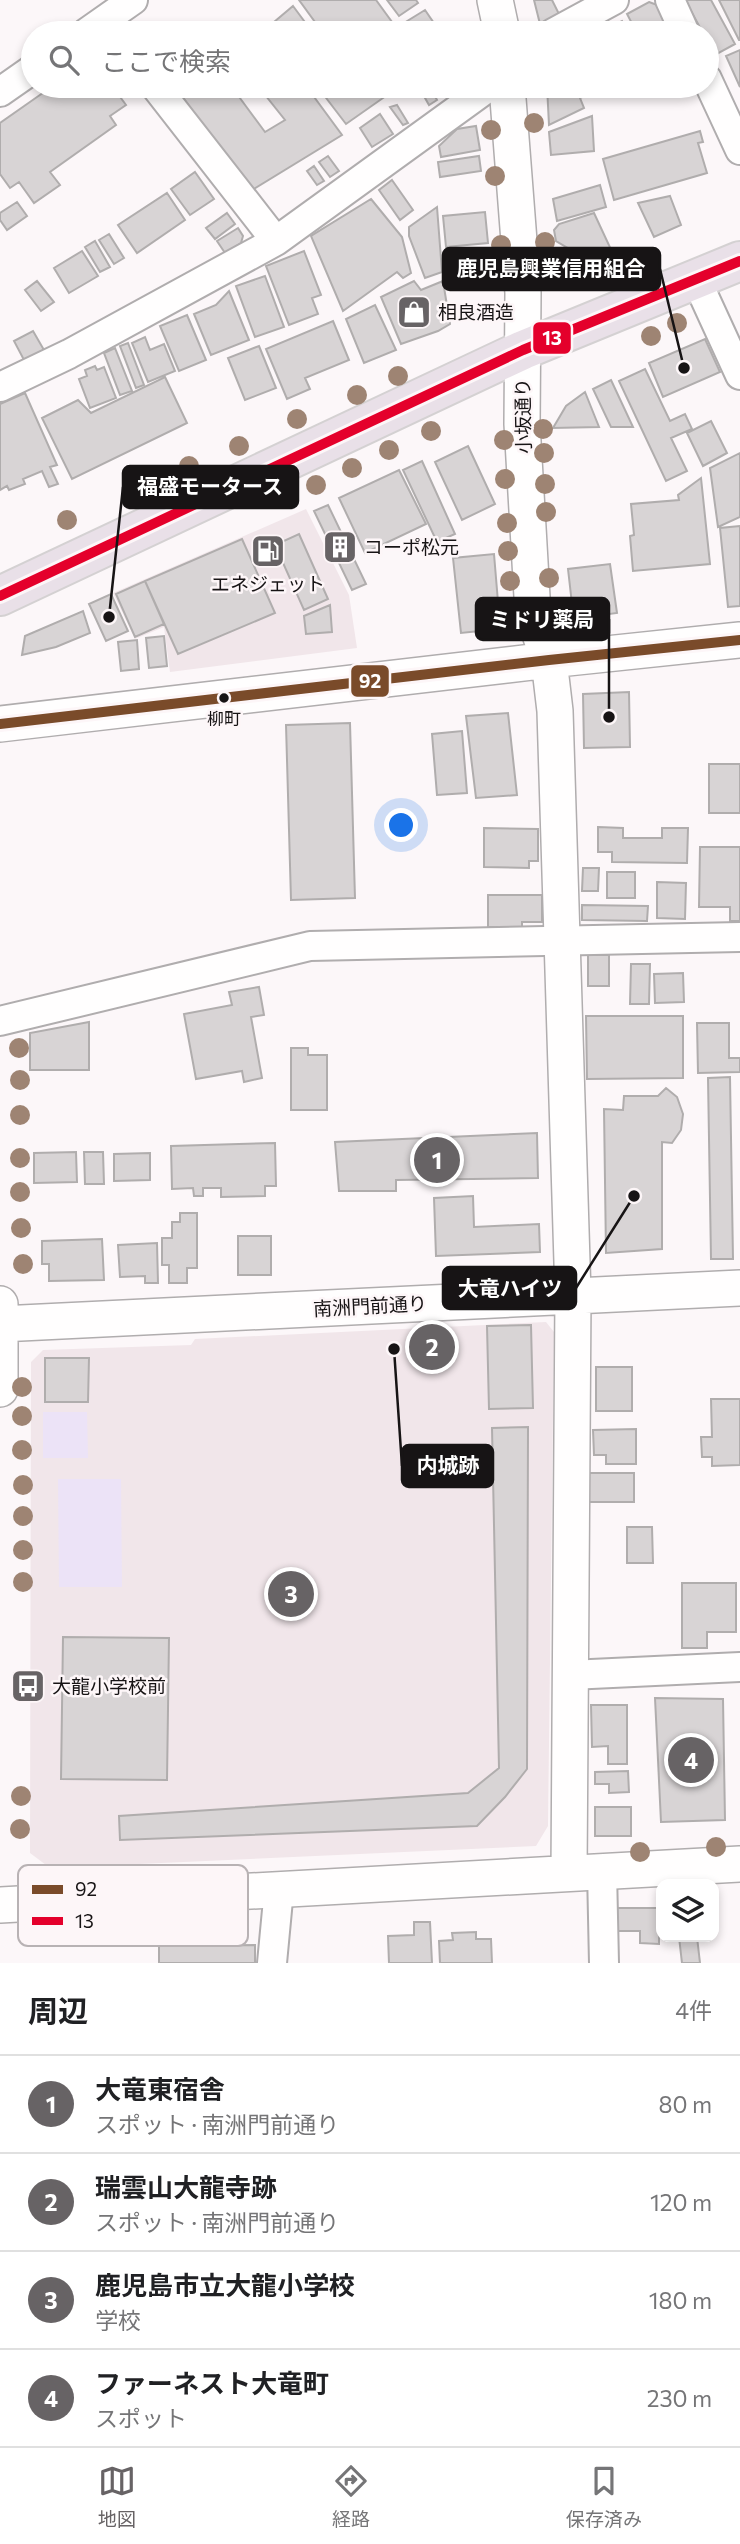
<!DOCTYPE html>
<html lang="ja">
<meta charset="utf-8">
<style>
body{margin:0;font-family:Commissioner,"Noto Sans JP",sans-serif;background:#f2f2f2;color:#202124}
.controls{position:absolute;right:21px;bottom:21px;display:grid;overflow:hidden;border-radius:14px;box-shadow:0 4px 10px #0003}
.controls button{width:63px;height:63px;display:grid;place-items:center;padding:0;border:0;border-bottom:2px solid #e0e0e0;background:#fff;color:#202124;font:35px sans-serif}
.you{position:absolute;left:402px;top:826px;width:24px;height:24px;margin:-18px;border:5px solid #fff;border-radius:50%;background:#1a73e8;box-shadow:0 0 0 10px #1a73e833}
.badge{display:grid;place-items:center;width:46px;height:46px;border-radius:50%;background:#676365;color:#fff;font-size:23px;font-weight:700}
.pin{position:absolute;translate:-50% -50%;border:4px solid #fff;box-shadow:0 2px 7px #0006}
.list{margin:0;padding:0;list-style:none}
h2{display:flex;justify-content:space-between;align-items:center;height:91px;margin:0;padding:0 28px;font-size:30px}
h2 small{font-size:23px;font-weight:400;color:#757577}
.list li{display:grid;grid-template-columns:46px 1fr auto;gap:21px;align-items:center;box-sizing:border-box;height:98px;padding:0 28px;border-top:2px solid #e0e0e0}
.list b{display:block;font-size:26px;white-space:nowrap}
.list p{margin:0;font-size:23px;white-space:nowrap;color:#757577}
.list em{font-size:23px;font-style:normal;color:#757577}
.icon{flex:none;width:38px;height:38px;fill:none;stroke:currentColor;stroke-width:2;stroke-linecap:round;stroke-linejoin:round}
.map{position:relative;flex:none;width:740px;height:1963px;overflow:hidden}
.search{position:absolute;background:#fff;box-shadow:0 4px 10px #0003;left:21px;right:21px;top:21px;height:77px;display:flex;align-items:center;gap:18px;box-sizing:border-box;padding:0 24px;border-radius:38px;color:#757577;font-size:26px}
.sheet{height:483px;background:#fff}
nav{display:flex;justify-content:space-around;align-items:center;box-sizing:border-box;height:98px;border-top:2px solid #e0e0e0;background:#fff;font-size:19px;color:#757577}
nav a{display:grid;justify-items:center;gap:4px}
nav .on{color:#676365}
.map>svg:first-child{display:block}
.built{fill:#f1e6ea}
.water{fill:#ece3f7}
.building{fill:#d8d4d5;stroke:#b0adad;stroke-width:2}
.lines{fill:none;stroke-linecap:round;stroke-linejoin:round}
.minor-casing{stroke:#b0adae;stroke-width:32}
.tertiary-casing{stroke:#b0adae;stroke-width:38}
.trunk-casing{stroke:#d4d1d2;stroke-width:42}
.minor{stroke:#fffefe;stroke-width:28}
.tertiary{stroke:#fffefe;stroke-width:35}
.trunk{stroke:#e9e0e8;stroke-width:38}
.bus-1-casing{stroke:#fdf6f8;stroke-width:16}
.bus-2-casing{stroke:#fdf6f8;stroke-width:16}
.bus-1{stroke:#7a4b2a;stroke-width:10}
.bus-2{stroke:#e4002b;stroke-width:10}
.tree{fill:#9e8473}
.bus-dot{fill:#171415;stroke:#fdf6f8;stroke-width:2.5}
.labels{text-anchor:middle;stroke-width:5;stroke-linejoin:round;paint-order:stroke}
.bus-label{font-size:17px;fill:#171415;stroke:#fdf6f8}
.poi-label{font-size:19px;fill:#171415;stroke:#fdf6f8;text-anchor:start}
.street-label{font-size:19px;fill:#171415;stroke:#fdf6f8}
.key{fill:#fdf6f8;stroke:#b8b2b4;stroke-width:2}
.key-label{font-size:19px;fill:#171415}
.leader{fill:none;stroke:#171415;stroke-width:2.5}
.callout-dot{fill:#171415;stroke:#fdf6f8;stroke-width:2.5}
.callout{fill:#171415;stroke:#171415;stroke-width:2.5}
.callout-label{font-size:21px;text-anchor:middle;font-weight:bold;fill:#fff}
.line-badge{stroke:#fdf6f8;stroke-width:2.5}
.badge-label{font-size:19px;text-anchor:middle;font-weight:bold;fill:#fff}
</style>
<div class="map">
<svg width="740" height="1963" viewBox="0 0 740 1963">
<rect width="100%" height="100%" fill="#fcf7f9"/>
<path class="built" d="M306,509L349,595L357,648L170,672L164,627L135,639L113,593Z
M546,1322L554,1332L548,1826L536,1846L50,1868L30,1853L31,1362L43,1350L191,1345L195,1339Z"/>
<path class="water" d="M43,1412H87L88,1458H43Z
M58,1479H121L122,1587H59Z"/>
<path class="building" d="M299,0H376L400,33H323Z
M387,0H416L418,3L399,16Z
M534,0H552L559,14L540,24Z
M685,0H711L735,44L715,55L707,40V33H703Z
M719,0H740V40H739Z
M649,2L660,6L674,33H637L627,14Z
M293,6L313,33H261Z
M425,10L438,29L432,33H411L404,23Z
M622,21L628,33H598Z
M740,50V87L726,56Z
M66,86H112L126,105L110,116L116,125L50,172L60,185L34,203L19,182L10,188L0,174V123L47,90L52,96Z
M175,86H231L265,132L285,120L258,86H306L342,135L249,192Z
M317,86H400L346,124Z
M425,86H429L437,100L429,105L420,89Z
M438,86H462L447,98Z
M547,86H605L580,98L584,108L549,125Z
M397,105L408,123L403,125L390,107Z
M380,114L393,134L372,147L360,128Z
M592,116L594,151L551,155L549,132Z
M476,126L480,150L441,157L439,146L457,129Z
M700,131L703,142L698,143L707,173L614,200L603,159Z
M328,156L339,171L330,177L319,162Z
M479,156L481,171L440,177L438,162Z
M314,166L324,181L317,185L307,171Z
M195,172L214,199L190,215L171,189Z
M392,180L413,210L400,220L379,190Z
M600,185L606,207L557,221L553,199Z
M167,193L185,220L137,253L118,225Z
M670,196L681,225L654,237L638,203Z
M371,199L402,237L411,273L403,278L397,272L343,311L311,236Z
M17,202L27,216L7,230L0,220V213Z
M437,207L442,272L425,278L409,236V227Z
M485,212L488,243L446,247L443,216Z
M227,213L235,224L215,239L206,228Z
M594,213L614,256L595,264L556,241L554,230L559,224Z
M238,228L243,236L241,243L225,253L217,241Z
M109,234L124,258L114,264L99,240Z
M95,241L110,267L100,272L85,247Z
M82,251L98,276L69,293L54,268Z
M304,251L321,295L312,298L318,314L289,325L266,266Z
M265,276L284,327L255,337L236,286Z
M37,281L54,302L41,311L25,290Z
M414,281L421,290L443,281L450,324L438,331L401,344L381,297Z
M229,291L249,340L211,355L194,314L216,305Z
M375,305L396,350L364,363L346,319Z
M187,315L206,360L179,371L160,326Z
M333,321L349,360L305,378L310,389L287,399L266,349Z
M33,331L44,350L24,360L14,341Z
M145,337L150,350L164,344L175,371L148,382L132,343Z
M705,339L720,372L663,397L649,363Z
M128,343L144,385L136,388L120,346Z
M259,346L276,388L245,400L228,358Z
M115,348L132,391L120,395L104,353Z
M95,366L97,370L104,367L116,398L90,408L79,379L87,376L85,370Z
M645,369L670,421L685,414L692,429L671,438L687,471L666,481L619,381Z
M165,377L187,423L72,479L42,418L78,400L91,413Z
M611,380L633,427H611L593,389Z
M585,392L599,427L553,428L566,406Z
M25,393L57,465L50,467L58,484L49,487L42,471L23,479L25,484L9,490L7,486L0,490V404Z
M711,421L727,453L703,466L687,433Z
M468,446L495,504L462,520L435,462Z
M740,453V517L718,527L710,468Z
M422,461L455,534L437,542L403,470Z
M399,470L426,524L365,553L339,498Z
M701,478L710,564L633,571L630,536L634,535L631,504L679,500L678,495Z
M328,505L366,584L352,590L314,511Z
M740,526V606L728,607L720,528Z
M299,534L328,599L304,610L275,545Z
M242,539L275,613L178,654L145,581Z
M494,554L499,614L488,615L489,630L461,633L453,558Z
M610,564L617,613L587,617L572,604L568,569Z
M145,581L164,624L135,637L116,594Z
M111,594L128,631L106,641L89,604Z
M330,605L332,632L306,634L304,616Z
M83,611L90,633L56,647L22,655L25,636Z
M164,636L167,666L149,668L146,638Z
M137,640L139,669L121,671L118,642Z
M629,692L630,747L584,748L583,694Z
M508,713L517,795L476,798L466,716Z
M350,723L355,898L291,900L286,725Z
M462,731L467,793L437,795L432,734Z
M709,764H740V813H709Z
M598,827L623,828V838H662V828H688L687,863L612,862V852H598Z
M484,828L538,829V861H529V868L484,867Z
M700,847H740V921H730V907H699Z
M583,868H599L598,891H582Z
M607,872H635V898H607Z
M657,882L686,883L685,919L657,918Z
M488,895H542V922H522V927H488Z
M582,905L648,906L647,921L582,920Z
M588,955H609V986H588Z
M631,964H650L649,1004H630Z
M683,973L684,1002L655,1003L654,974Z
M259,987L264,1015L251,1017L262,1078L244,1082L242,1071L196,1079L184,1014L232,1005L229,992Z
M586,1016H683V1078L587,1079Z
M89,1022V1070H30V1033Z
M697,1023H729V1058H740V1072L698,1073Z
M291,1048H308V1055H327V1110H291Z
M730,1077L733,1259H711L708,1078Z
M666,1088L677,1097L683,1114L681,1130L672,1143L662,1142V1249L606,1253L604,1109L623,1110L624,1096H658Z
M537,1133L538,1178L396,1180V1191H339L335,1142Z
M275,1143L276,1186H265V1196L221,1197V1188H203V1196H194L193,1188L172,1189L171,1146Z
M76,1152L77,1182L34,1183V1153Z
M84,1152H103L104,1184H85Z
M150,1153V1180L114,1181V1154Z
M473,1196L474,1227L539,1224L540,1252L436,1256L434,1198Z
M180,1213H197V1268H187V1283H169V1265H162V1238H172V1222H180Z
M238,1236H271V1275H238Z
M102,1239L104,1280L49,1281V1264H42V1241Z
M157,1243L158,1283H145V1276L120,1277L118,1245Z
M531,1325L533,1408L489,1409L487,1326Z
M45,1358H89L88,1402H45Z
M596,1367H632V1411H596Z
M711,1399H740V1465L712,1466V1457H702L701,1437H712Z
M528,1427L527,1769L505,1797L477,1826L120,1840L119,1816L468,1793L499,1768L492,1428Z
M636,1429V1464H606V1455H594L593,1430Z
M589,1473H634V1502H589Z
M627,1527H652L653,1563H627Z
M682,1583H736V1632H707V1648H682Z
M63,1637L169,1638L167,1780L61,1779Z
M655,1698L723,1699L725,1820L661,1822Z
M591,1705H627V1764H608V1746L592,1747Z
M628,1771L629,1792L609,1793V1784H595V1772Z
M595,1807H631V1836H595Z
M617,1908H659V1944L640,1943V1931H617Z
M414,1922H430L432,1963H389L388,1936L414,1935Z
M476,1932V1939H491L492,1963H440L439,1941L453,1940L452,1933Z
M679,1937H697L700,1963H682Z
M255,1945V1963H159V1946Z"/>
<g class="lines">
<g class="minor-casing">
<path id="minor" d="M670,0L685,33
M86,33L133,0
M553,33L614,0
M707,79L740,150
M155,86L276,241
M0,92L33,69
M696,279L740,375
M0,387L69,354L276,241L490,86
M0,1021L310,946L740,937
M570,1675L740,1667
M602,1871L604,1963
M272,1963L279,1889"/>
</g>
<g class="tertiary-casing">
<path id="tertiary" d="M495,0L502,33
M507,86L523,293L522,424L533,614L549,660L555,711L573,1295L569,1873
M0,724L549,660L740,640
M0,1304V1389
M0,1324L740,1288
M0,1905L740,1864"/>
</g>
<g class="trunk-casing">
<path id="trunk" d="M0,596L523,350L740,261"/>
</g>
<use href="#minor" class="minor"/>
<use href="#tertiary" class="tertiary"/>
<use href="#trunk" class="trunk"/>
<g class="bus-1-casing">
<path id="bus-1" d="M0,724L549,660L740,640"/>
</g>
<g class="bus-2-casing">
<path id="bus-2" d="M0,596L523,350L740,261"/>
</g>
<use href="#bus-1" class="bus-1"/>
<use href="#bus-2" class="bus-2"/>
</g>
<g class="tree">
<circle cx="534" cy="123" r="10"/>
<circle cx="491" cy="130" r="10"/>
<circle cx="495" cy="176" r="10"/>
<circle cx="545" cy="242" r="10"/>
<circle cx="501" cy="245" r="10"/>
<circle cx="677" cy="323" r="10"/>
<circle cx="651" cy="336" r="10"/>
<circle cx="398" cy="376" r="10"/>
<circle cx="357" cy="395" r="10"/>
<circle cx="297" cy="419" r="10"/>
<circle cx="543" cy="429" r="10"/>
<circle cx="431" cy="431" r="10"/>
<circle cx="504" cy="440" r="10"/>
<circle cx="239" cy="446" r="10"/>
<circle cx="389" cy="450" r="10"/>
<circle cx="544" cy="453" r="10"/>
<circle cx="189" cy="466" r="10"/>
<circle cx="352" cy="468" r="10"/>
<circle cx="505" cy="479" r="10"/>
<circle cx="545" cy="484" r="10"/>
<circle cx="316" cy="485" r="10"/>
<circle cx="546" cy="512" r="10"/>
<circle cx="67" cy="520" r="10"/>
<circle cx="507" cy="523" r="10"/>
<circle cx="508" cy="551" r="10"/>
<circle cx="549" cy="578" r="10"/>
<circle cx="510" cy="581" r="10"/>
<circle cx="19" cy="1048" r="10"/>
<circle cx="20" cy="1080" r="10"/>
<circle cx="20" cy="1115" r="10"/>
<circle cx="20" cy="1158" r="10"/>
<circle cx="20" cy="1192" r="10"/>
<circle cx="21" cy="1228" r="10"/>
<circle cx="23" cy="1264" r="10"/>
<circle cx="22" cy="1387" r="10"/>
<circle cx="22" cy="1416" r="10"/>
<circle cx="22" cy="1450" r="10"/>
<circle cx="23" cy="1485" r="10"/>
<circle cx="23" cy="1516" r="10"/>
<circle cx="23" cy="1550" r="10"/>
<circle cx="23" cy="1582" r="10"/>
<circle cx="21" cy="1796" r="10"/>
<circle cx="20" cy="1829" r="10"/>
<circle cx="716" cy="1847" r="10"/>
<circle cx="640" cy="1852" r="10"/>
</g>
<defs>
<g id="shop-square" transform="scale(1.75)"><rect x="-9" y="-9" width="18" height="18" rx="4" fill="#676365" stroke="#fdf6f8"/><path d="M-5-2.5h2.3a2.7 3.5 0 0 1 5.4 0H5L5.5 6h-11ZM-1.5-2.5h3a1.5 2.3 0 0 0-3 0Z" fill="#fff"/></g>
<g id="building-square" transform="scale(1.75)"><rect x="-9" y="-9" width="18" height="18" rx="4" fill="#676365" stroke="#fdf6f8"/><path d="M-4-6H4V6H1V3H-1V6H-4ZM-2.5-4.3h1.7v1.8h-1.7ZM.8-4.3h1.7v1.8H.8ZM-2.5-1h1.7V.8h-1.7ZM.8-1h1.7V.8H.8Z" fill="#fff"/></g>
<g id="fuel-square" transform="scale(1.75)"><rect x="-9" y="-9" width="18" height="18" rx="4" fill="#676365" stroke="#fdf6f8"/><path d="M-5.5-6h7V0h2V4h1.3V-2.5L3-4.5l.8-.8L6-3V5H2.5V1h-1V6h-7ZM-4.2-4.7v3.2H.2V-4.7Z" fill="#fff"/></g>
<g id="bus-square" transform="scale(1.75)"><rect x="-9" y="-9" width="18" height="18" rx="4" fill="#676365" stroke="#fdf6f8"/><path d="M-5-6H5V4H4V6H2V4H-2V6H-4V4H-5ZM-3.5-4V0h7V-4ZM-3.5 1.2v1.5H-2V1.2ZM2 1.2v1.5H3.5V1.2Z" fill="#fff"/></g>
</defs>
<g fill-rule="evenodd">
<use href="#shop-square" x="414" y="312"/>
<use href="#building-square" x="340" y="547"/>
<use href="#fuel-square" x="268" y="551"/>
<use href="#bus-square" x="28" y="1686"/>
</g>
<circle class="bus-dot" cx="224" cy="698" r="6"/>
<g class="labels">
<g class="bus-label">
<text x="224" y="725">柳町</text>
</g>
<g class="poi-label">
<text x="438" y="319">相良酒造</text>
<text x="364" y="554">コーポ松元</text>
<text x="268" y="591" text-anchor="middle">エネジェット</text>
<text x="52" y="1693">大龍小学校前</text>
</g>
<g class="street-label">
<text transform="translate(523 416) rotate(-91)" y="7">小坂通り</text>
<text transform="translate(370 1306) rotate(-3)" y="7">南洲門前通り</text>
</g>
</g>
<rect x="18" y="1865" width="230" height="81" rx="10" class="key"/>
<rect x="32" y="1885" width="31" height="9" fill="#7a4b2a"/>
<rect x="32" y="1917" width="31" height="8" fill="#e4002b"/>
<g class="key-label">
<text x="75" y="1896">92</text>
<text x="75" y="1928">13</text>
</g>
<path class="leader" d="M684 368L660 269M109 617L123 487M609 717L609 619M634 1196L576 1288M394 1349L402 1466"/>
<g class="callout-dot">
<circle cx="684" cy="368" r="7"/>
<circle cx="109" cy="617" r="7"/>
<circle cx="609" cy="717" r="7"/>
<circle cx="634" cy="1196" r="7"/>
<circle cx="394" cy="1349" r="7"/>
</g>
<g class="callout">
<rect x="443" y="248" width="217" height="42" rx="7"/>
<rect x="123" y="466" width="175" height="42" rx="7"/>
<rect x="476" y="598" width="133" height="42" rx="7"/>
<rect x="443" y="1267" width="133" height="42" rx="7"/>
<rect x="402" y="1445" width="91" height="42" rx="7"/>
</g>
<g class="callout-label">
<text x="551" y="276">鹿児島興業信用組合</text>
<text x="210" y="494">福盛モータース</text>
<text x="542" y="627">ミドリ薬局</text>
<text x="510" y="1296">大竜ハイツ</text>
<text x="448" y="1473">内城跡</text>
</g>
<g class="line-badge">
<rect x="532" y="321" width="40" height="34" rx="7" fill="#e4002b"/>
<rect x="350" y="664" width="40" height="34" rx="7" fill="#7a4b2a"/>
</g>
<g class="badge-label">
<text x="552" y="345">13</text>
<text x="370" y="688">92</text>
</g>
</svg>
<div class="controls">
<button><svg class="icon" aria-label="layers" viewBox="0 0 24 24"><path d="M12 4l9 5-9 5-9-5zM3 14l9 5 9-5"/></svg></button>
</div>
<div class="you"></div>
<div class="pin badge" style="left:437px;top:1160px">1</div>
<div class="pin badge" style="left:432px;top:1347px">2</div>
<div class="pin badge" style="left:291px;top:1594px">3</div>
<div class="pin badge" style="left:691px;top:1760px">4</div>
<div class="search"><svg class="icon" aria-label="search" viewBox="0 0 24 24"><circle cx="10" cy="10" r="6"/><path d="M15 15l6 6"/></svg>ここで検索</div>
</div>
<section class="sheet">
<h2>周辺<small>4件</small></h2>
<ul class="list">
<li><span class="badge">1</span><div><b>大竜東宿舎</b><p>スポット · 南洲門前通り</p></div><em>80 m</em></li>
<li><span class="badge">2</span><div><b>瑞雲山大龍寺跡</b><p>スポット · 南洲門前通り</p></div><em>120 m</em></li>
<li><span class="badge">3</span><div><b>鹿児島市立大龍小学校</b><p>学校</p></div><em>180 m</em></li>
<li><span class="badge">4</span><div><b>ファーネスト大竜町</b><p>スポット</p></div><em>230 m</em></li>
</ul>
</section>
<nav>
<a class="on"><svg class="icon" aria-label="map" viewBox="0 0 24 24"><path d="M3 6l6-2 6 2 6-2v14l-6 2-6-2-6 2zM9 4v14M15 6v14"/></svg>地図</a>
<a><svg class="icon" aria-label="directions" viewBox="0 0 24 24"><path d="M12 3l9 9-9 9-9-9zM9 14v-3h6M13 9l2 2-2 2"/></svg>経路</a>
<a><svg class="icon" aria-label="saved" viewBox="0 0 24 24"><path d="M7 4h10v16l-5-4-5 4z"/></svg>保存済み</a>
</nav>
